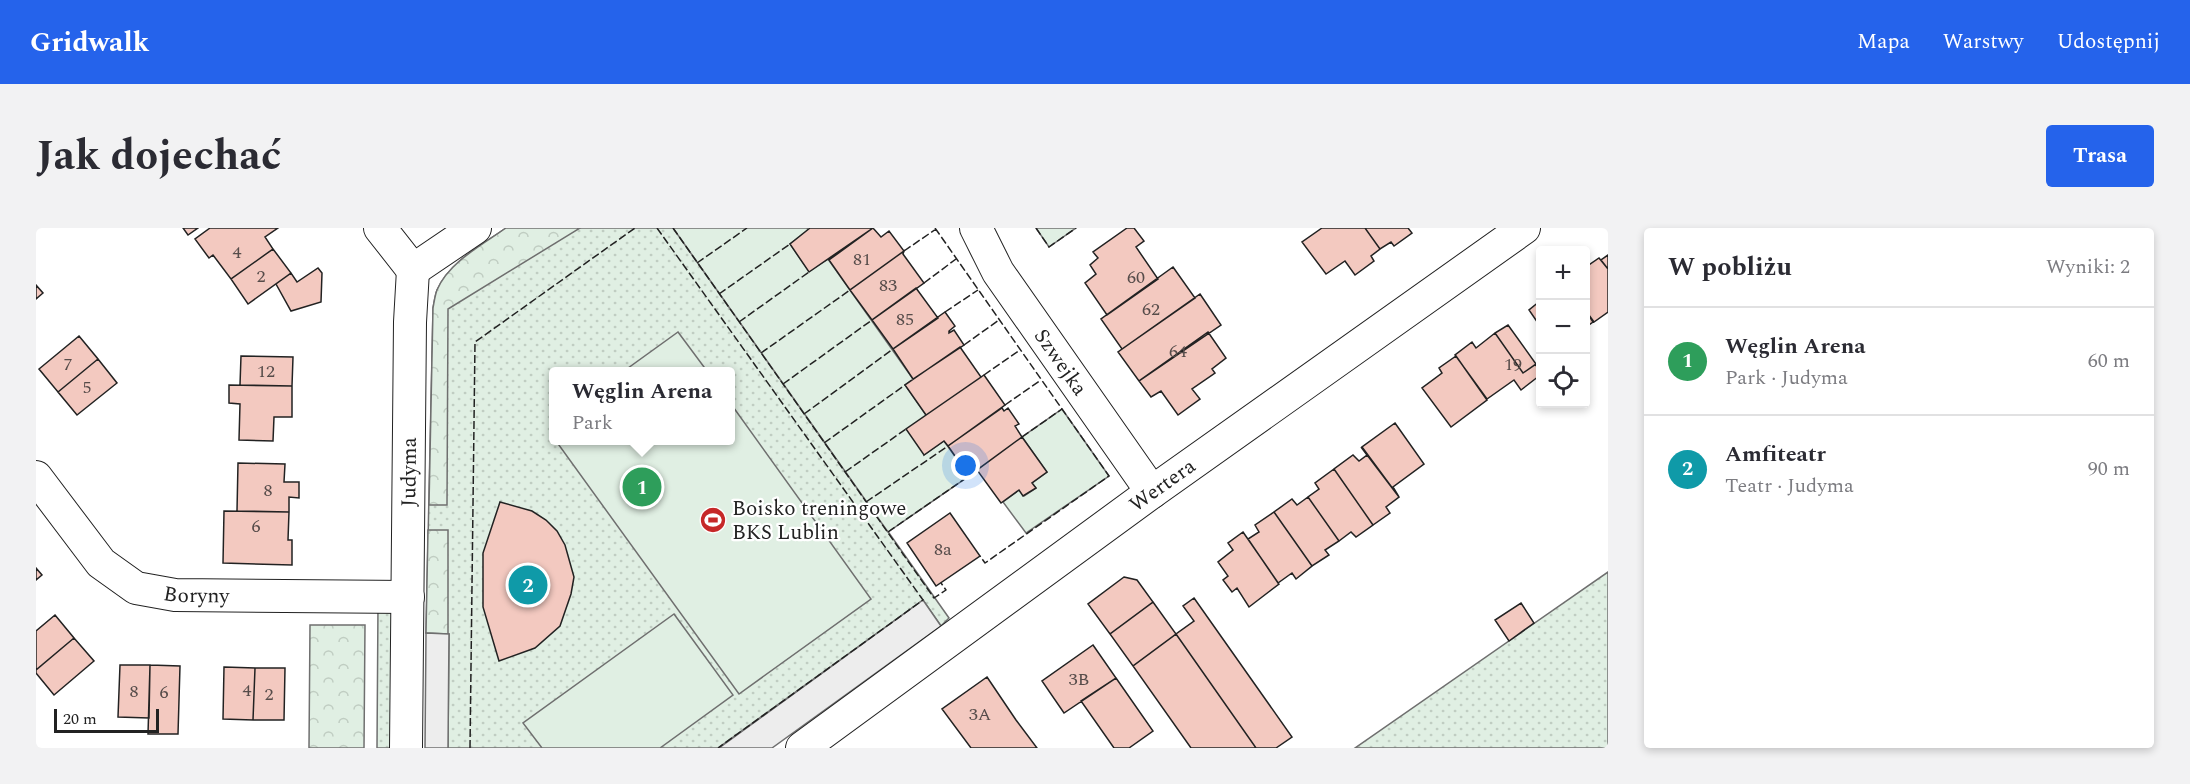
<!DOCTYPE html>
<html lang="pl">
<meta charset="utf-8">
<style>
body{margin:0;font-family:Spectral,serif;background:#f2f2f3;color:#2b2b33}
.controls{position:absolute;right:18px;top:18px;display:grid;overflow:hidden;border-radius:6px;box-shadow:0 3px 9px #0003}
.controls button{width:54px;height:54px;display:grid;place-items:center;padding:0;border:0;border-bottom:2px solid #e1e1e2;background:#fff;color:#2b2b33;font:30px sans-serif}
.scale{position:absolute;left:18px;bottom:15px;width:105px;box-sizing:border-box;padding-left:6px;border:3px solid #222;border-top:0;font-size:16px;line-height:21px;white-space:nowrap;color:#222;-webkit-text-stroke:4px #fff;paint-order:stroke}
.you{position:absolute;left:930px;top:238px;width:21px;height:21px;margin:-15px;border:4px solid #fff;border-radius:50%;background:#1a73e8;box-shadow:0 0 0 9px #1a73e833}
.badge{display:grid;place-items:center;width:39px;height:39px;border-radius:50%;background:#2563eb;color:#fff;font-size:20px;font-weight:700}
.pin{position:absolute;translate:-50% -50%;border:3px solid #fff;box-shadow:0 2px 6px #0006}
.popup{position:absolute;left:513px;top:139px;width:186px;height:78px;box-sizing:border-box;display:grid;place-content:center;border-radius:6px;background:#fff;filter:drop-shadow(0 2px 4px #0005);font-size:20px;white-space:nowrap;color:#7c7c81}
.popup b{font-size:22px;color:#2b2b33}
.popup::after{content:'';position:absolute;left:50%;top:100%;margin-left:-12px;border:12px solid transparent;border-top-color:#fff}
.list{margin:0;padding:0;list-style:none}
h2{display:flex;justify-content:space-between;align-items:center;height:78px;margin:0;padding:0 24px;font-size:26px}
h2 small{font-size:20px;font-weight:400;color:#7c7c81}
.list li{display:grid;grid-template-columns:39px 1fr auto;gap:18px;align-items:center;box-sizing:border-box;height:108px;padding:0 24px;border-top:2px solid #e1e1e2}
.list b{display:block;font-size:22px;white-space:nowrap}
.list p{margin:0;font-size:20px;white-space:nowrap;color:#7c7c81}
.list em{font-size:20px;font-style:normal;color:#7c7c81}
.icon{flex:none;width:33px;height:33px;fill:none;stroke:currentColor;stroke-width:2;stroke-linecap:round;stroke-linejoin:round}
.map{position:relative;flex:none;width:1572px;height:520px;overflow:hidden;border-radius:6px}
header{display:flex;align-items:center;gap:36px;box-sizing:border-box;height:84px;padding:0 30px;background:#2563eb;color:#fff}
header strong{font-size:28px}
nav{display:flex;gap:33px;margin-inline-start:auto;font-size:21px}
.intro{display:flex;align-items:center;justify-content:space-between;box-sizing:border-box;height:144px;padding:0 36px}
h1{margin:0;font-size:42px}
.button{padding:15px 27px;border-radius:6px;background:#2563eb;color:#fff;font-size:21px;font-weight:700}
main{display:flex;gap:36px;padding:0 36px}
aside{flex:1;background:#fff;border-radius:6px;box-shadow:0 3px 9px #0003}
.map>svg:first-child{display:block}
.grass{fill:url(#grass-dots);stroke:#6f6f6f;stroke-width:1.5;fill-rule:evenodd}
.forest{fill:url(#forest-crowns);stroke:#6f6f6f;stroke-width:1.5}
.garden{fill:#e0efe3;stroke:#6f6f6f;stroke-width:1.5}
.parking{fill:#ededed;stroke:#6f6f6f;stroke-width:1.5}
.building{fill:#f3c9c0;stroke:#222;stroke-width:1.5}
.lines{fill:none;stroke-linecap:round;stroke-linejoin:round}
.minor-casing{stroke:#222;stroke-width:34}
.minor{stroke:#fff;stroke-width:32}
.fence{stroke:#222;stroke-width:1.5;stroke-dasharray:8 3;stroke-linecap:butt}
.labels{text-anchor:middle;stroke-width:4.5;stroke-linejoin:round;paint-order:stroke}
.number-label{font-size:18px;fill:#564c4a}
.street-label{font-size:21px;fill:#222;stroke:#fff}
.poi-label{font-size:21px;fill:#222;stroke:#fff;text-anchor:start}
</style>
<header>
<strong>Gridwalk</strong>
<nav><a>Mapa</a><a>Warstwy</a><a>Udostępnij</a></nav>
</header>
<div class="intro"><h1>Jak dojechać</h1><a class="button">Trasa</a></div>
<main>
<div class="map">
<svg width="1572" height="520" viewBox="0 0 1572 520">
<defs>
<pattern id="grass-dots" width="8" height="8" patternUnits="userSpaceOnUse" patternTransform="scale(1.5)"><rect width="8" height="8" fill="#e0efe3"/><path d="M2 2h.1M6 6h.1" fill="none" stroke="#c0cdc2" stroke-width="1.8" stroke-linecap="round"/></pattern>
<pattern id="forest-crowns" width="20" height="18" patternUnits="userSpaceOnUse" patternTransform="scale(1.5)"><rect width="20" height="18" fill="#e0efe3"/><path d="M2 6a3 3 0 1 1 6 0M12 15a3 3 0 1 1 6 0" fill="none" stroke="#c0cdc2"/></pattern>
</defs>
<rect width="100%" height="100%" fill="#fff"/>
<path class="grass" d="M470,0H638L913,390L905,398L887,372L682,520H412L413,406L390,405L397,80C398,75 399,67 401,62C413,34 446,17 470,0ZM518,144H694V212H518Z
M1572,344V520H1319Z
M342,377L353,381L356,387L357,520H341Z"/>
<path class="forest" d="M470,0H544L412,81L411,277H393L397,80C398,75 399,67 401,62C413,34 446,17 470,0Z
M392,302H412V406L390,405Z
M274,397H329L328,520H273Z"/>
<path class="garden" d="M637,0H771L773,3L754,16L773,43L792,31L877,151L869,157L890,187L888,227L908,213L933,248L852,304Z
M1000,0H1040L1013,19Z
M642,104L671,143H588Z
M695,176L835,371L703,466L520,213L694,212Z
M1026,181L1073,248L990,305L967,274L983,262L988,268L1000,260L996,255L1011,244L986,209Z
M638,386L697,467L624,520H506L487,495Z"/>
<path class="parking" d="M887,372L905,398L736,520H683Z
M390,405L413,406L412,520H389Z"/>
<path class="building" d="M147,0H162L152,7Z
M174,0H242L229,9L237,21L195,51L177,27L173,30L159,11Z
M774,0H837L773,44L754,16Z
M837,0L845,9L853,3L868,23L814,62L793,32Z
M1091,0H1098L1108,13L1100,19L1122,51L1071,87L1049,55L1060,46L1054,37L1062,30L1057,24Z
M1286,0H1329L1344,21L1335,28L1338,33L1319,47L1309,33L1290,46L1266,14Z
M1329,0H1372L1376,5L1358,18L1355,14L1344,21Z
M237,21L255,45L212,76L195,51Z
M868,23L867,26L888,55L836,92L814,62Z
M1572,27V41L1565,32Z
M1563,30L1572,41V84L1558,94L1550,83V39Z
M1137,39L1159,70L1086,121L1065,91Z
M282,40L286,45L285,74L255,83L240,56L255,45L261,54Z
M0,57L7,65L0,71Z
M880,60L902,90L857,121L836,92Z
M1164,66L1185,97L1103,153L1082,124Z
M1504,73V98L1493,82Z
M1550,83L1557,94L1550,99Z
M909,84L919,98L913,103V105L918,102L928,117L877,151L857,121Z
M1472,97L1500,136L1487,145L1459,105Z
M1172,104L1190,130L1176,141L1179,145L1156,161L1164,171L1142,187L1125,163L1115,169L1103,153Z
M1459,105L1487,145L1500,136L1503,148L1485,162L1478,152L1451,171L1419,127L1436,114L1440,120Z
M43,108L62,131L22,164L3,141Z
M924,119L945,149L890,187L869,157Z
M205,128L257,129L256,158L204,157Z
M1420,128L1451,172L1415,199L1386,160L1406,145L1403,140Z
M62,131L81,155L41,187L22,164Z
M948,147L969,177L912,218L908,213L888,227L870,201Z
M193,157L256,158V189H238L237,213L203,212L204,176L193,175Z
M966,180L968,183L972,180L983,196L979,198L986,209L933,248L912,218Z
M1359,195L1388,236L1357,259L1363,269L1326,219Z
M986,209L1011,244L996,255L1000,260L987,268L983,262L965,275L941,242Z
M1325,219L1363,269L1350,279L1354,285L1337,297L1298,241L1317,227L1323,233L1331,227Z
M202,235L249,236L248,254H263V270L253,269V284L201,283Z
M1298,241L1337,297L1320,309L1315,304L1303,313L1272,269L1283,261L1279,255Z
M1272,269L1303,313L1289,322L1293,327L1276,338L1238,284L1256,271L1261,277Z
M464,274L496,283L510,292L521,303L529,317L538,349L535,366L524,398L499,420L463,433L447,379V325Z
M188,283L253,284L252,312H256V337L187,335Z
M1238,284L1276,338L1260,351L1256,345L1242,355L1212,311L1223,304L1219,297Z
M914,285L944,328L900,358L871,315Z
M1207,304L1243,356L1213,379L1201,360L1196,364L1187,352L1192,348L1182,334L1197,322L1192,315Z
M0,340L6,347L0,352Z
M1088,349L1101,352L1117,374L1074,406L1052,376Z
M1158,370L1256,509L1240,520H1220L1140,406L1158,393L1147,378Z
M1117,374L1140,406L1097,438L1074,406Z
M1485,375L1498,395L1473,413L1459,392Z
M19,387L38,410L0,442V403Z
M1140,406L1220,520H1155L1097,438Z
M38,410L58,433L18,467L0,445V442Z
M1057,417L1080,450L1028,485L1006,453Z
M84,437H114L113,490L82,489Z
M114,437L144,438L142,506H112Z
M188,439L219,440L217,492L187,491Z
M219,440H249L248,492H217Z
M951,449L980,492L1001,520H935L906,481Z
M1080,450L1117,503L1093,520H1078L1045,473Z"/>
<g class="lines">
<g class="minor-casing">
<g id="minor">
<path d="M344,0L377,42"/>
<path id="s1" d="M940,0L962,44L1116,264"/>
<path d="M377,42L439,0"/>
<path id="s2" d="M0,249L65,335L100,360L139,367L372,369"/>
<path id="s3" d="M370,520L374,94L377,42"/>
<path id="s4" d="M766,520L1116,264L1488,0"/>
</g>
</g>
<use href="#minor" class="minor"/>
<path class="fence" d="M621,0L887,372L682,520
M637,0L898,370L910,362L905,355
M899,0L1073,248L949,335L944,328
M1000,0L1013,19L1040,0
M868,23L900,1
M661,35L711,0
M888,55L920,31
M683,66L754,16
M909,84L942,62
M703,94L773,44
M928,117L963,92
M725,125L814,62
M948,147L984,122
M747,156L836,92
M969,177L1005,152
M768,186L857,121
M986,209L1026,181
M788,215L869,157
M809,244L870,201
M830,274L912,218
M852,304L933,248
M434,520L439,114L599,0"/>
</g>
<defs>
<g id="stadium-disc" transform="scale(1.35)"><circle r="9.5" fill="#c62828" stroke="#fff"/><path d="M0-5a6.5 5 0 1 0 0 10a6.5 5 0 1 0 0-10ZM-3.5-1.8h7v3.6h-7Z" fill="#fff"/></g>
</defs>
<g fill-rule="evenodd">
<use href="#stadium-disc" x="677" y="292"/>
</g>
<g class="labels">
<g class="number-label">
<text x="201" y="30">4</text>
<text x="826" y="37">81</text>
<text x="225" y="54">2</text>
<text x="1100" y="55">60</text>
<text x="852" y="63">83</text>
<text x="1115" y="87">62</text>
<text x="869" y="97">85</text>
<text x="1142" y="129">64</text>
<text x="32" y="142">7</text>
<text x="1477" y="142">19</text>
<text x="230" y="149">12</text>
<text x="51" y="165">5</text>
<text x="232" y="268">8</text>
<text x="220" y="304">6</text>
<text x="907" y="327">8a</text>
<text x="1043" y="457">3B</text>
<text x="211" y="468">4</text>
<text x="98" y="469">8</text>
<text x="128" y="470">6</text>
<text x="233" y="472">2</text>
<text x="944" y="492">3A</text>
</g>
<g class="street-label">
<text dy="7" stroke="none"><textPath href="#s1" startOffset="159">Szwejka</textPath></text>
<text dy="7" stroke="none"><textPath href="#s3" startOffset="276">Judyma</textPath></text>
<text dy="7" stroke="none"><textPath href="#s4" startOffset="446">Wertera</textPath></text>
<text dy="7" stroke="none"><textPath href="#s2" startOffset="212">Boryny</textPath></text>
</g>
<g class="poi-label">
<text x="696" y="287">Boisko treningowe<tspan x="696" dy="24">BKS Lublin</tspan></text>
</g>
</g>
</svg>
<div class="controls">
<button>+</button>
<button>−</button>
<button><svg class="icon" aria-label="locate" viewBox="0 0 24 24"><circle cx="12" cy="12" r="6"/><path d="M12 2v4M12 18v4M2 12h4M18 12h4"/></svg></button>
</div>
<div class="scale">20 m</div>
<div class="you"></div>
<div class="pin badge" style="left:606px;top:259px;background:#2e9e5b">1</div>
<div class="popup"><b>Węglin Arena</b>Park</div>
<div class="pin badge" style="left:492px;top:357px;background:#0f9aa8">2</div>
</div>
<aside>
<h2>W pobliżu<small>Wyniki: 2</small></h2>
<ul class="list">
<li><span class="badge" style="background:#2e9e5b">1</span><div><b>Węglin Arena</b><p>Park · Judyma</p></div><em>60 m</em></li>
<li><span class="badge" style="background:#0f9aa8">2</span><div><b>Amfiteatr</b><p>Teatr · Judyma</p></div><em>90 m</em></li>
</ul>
</aside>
</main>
